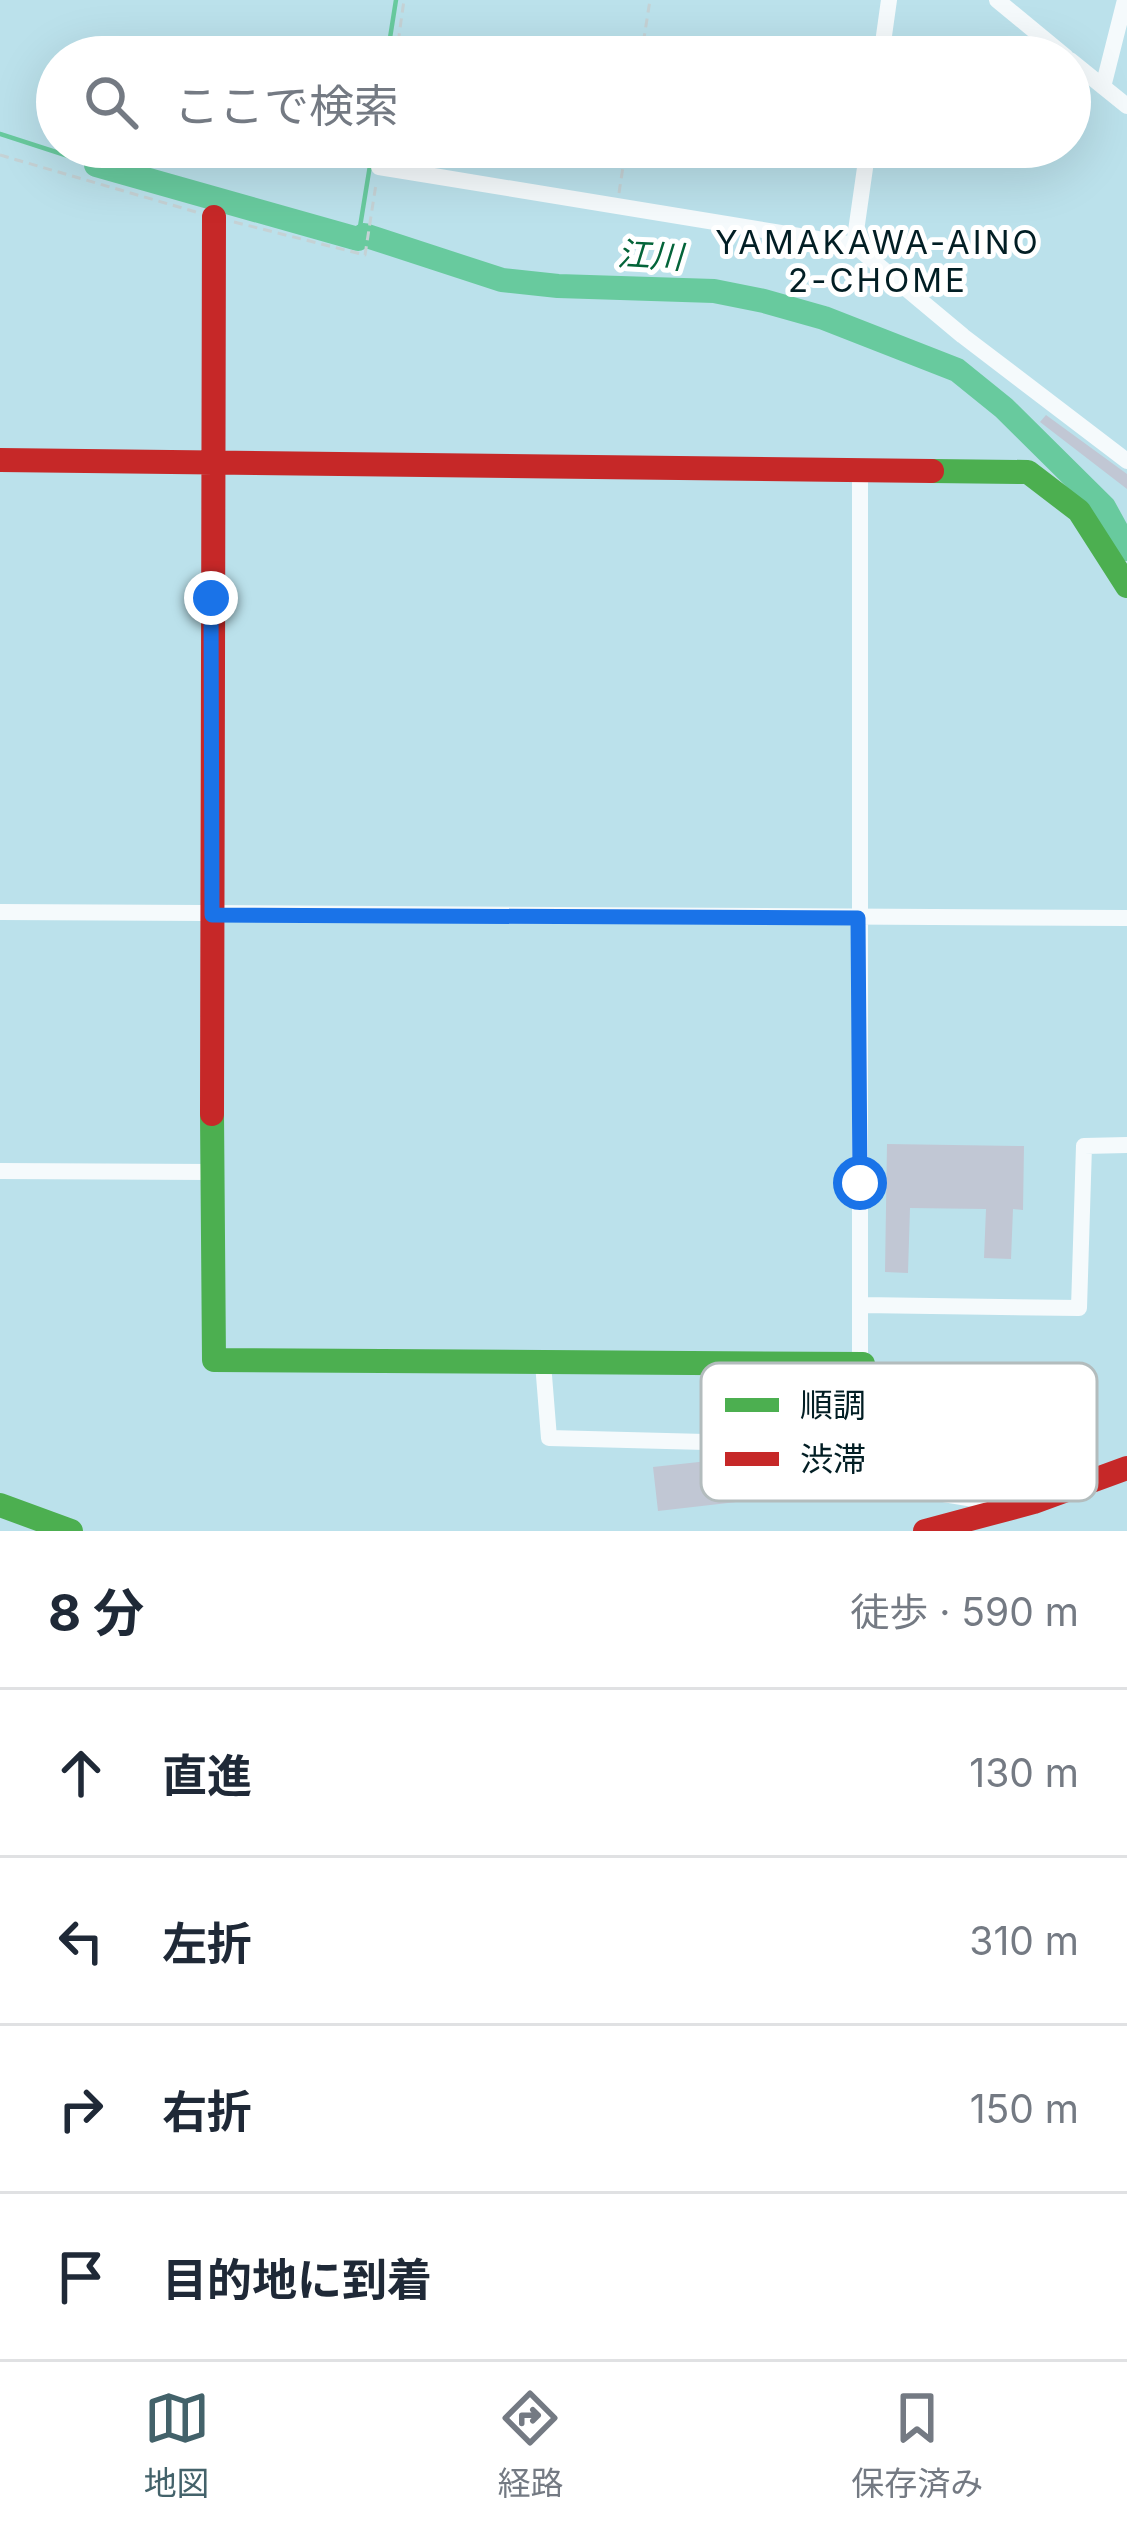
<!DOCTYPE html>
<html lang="ja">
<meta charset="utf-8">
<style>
body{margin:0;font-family:Inter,"Noto Sans JP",sans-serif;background:#f6f6f7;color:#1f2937}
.stop{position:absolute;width:36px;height:36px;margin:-27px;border:9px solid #1a73e8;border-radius:50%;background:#fff}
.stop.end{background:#1a73e8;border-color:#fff;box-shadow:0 3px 12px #0008}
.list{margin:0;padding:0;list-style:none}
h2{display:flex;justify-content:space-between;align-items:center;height:156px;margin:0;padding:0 48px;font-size:51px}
h2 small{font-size:39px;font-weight:400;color:#747a83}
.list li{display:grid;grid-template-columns:78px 1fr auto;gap:36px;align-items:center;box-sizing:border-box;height:168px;padding:0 48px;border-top:3px solid #e0e1e3}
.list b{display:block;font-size:45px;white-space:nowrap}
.list em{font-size:39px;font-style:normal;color:#747a83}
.icon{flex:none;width:66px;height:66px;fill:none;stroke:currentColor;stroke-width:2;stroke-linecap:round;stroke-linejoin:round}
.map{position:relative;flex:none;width:1127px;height:1531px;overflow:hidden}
.search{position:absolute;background:#fff;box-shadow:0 12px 48px #0002;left:36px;right:36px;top:36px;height:132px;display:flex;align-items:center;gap:30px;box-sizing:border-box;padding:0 42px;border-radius:66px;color:#747a83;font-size:45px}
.sheet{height:828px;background:#fff}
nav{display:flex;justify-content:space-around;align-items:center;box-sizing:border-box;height:168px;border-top:3px solid #e0e1e3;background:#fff;font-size:33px;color:#747a83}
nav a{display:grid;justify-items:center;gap:6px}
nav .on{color:#43626a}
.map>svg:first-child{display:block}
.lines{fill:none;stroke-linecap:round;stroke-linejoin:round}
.stream{stroke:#68ca9e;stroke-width:4.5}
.river{stroke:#68ca9e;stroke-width:24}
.building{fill:#c1c7d4}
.path{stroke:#c5d2d5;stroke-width:3;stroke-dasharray:9 6;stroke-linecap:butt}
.street{stroke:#f5fafc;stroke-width:16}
.fast{stroke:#4caf50;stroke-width:24}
.jam{stroke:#c62828;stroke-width:24}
.route{stroke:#1a73e8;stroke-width:15}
.labels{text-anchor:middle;stroke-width:10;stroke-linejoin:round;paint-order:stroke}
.neighbourhood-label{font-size:33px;letter-spacing:3px;fill:#021e24;stroke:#fff}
.water-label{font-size:33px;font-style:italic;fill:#046439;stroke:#fff}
.key{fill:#fff;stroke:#b3bcbd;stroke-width:3}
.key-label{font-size:33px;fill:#021e24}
</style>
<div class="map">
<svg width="1127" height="1531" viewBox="0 0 1127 1531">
<rect width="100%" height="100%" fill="#bbe1eb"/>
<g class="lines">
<path class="stream" d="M387,57L396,0
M0,134L96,165
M358,239L373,147"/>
<path class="river" d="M96,165L358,239L364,235L502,280L558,286L714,291L764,301L824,318L957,370L1004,408L1104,507L1127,549"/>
</g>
<path class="building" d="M1046,415L1127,474V489L1040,422Z
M887,1144L1024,1146L1023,1210L1013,1209L1011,1259L984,1258L986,1209L910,1208L908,1273L885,1272Z
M754,1456L842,1458V1480L752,1478L754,1500L658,1511L653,1467Z"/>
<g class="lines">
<path class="path" d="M396,57L404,0
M641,57L650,0
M0,155L196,212
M619,193L626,147
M234,222L365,255L376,184"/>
<path class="street" d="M997,0L1066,57
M881,57L889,0
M1070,60L1127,106
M1103,87L1125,0
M379,167L854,245L963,336L1127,461
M854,245L868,147
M860,468V1460L871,1482L992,1502L1004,1510
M0,912L1127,918
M0,1171L211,1172
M862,1305L1079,1308L1084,1146L1127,1145
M543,1363L549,1438L862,1446"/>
<path class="fast" d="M932,471L1028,472L1079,511L1127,586
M212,1114L214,1360L863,1364
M0,1505L71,1531"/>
<path class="jam" d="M0,460L932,471
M212,1114L214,217
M925,1531L1034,1502L1127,1468"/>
</g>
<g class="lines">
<path class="route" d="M211,598L212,915L858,918L860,1183"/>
</g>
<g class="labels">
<g class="neighbourhood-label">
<text x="878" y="254">YAMAKAWA-AINO<tspan x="878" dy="38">2-CHOME</tspan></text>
</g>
<g class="water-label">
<text transform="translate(650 255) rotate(3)" y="12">江川</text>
</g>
</g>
<rect x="701" y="1363" width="396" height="138" rx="18" class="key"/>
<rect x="725" y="1398" width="54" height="14" fill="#4caf50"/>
<rect x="725" y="1452" width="54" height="14" fill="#c62828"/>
<g class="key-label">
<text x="800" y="1417">順調</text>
<text x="800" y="1471">渋滞</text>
</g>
</svg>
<div class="stop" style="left:860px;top:1183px"></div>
<div class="stop end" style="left:211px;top:598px"></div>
<div class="search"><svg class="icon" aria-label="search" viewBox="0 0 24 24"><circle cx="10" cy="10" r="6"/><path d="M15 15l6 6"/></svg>ここで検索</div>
</div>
<section class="sheet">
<h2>8 分<small>徒歩 · 590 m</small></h2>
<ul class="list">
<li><svg class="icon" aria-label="ahead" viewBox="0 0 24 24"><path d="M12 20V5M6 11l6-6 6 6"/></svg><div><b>直進</b></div><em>130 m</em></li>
<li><svg class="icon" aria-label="left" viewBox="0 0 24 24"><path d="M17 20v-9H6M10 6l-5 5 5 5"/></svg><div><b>左折</b></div><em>310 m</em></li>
<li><svg class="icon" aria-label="right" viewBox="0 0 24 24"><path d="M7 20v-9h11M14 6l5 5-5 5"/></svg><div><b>右折</b></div><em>150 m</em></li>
<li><svg class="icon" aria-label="arrive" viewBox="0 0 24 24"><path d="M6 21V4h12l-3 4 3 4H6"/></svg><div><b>目的地に到着</b></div></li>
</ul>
</section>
<nav>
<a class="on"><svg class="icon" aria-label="map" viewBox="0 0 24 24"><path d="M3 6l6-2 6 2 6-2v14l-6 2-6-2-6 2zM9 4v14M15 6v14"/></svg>地図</a>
<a><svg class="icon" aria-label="directions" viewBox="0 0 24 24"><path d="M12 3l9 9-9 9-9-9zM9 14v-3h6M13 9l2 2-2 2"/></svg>経路</a>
<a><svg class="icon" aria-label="saved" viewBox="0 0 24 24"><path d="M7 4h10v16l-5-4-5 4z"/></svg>保存済み</a>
</nav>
